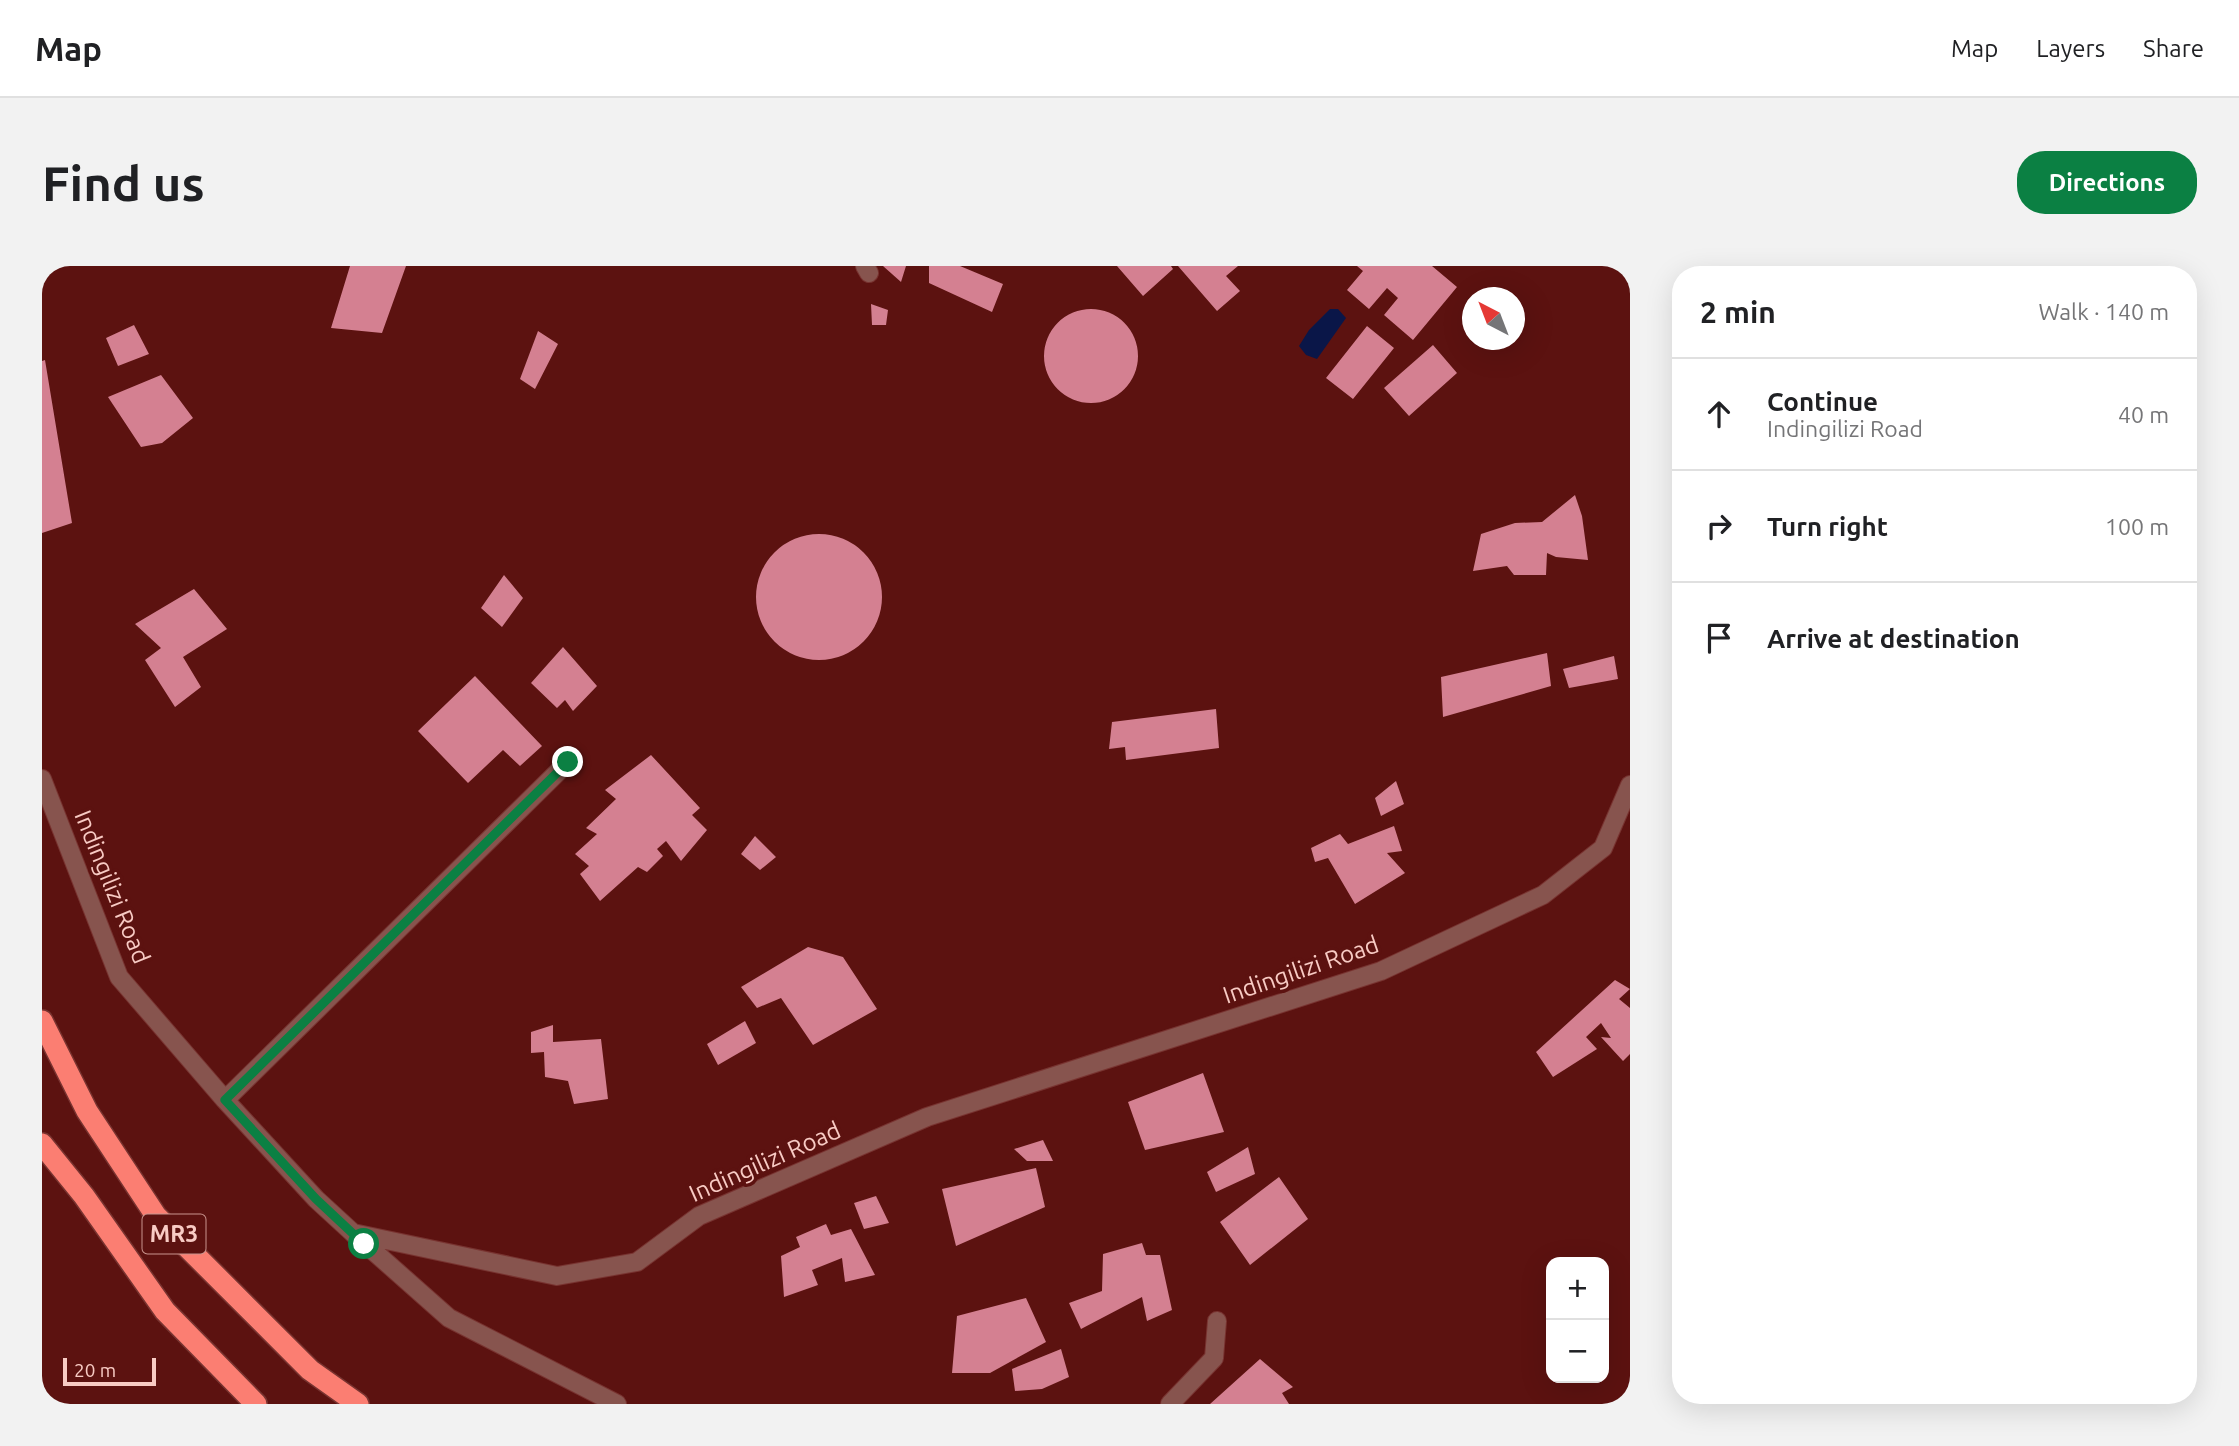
<!DOCTYPE html>
<meta charset="utf-8">
<style>
body{margin:0;font-family:Ubuntu,sans-serif;background:#f2f2f2;color:#202124}
.controls{position:absolute;right:21px;bottom:21px;display:grid;overflow:hidden;border-radius:14px;box-shadow:0 7px 28px #0002}
.controls button{width:63px;height:63px;display:grid;place-items:center;padding:0;border:0;border-bottom:2px solid #e0e0e0;background:#fff;color:#202124;font:35px sans-serif}
.compass{position:absolute;left:1420px;top:21px;width:63px;height:63px;border-radius:50%;background:#fff;box-shadow:0 7px 28px #0002;rotate:318deg}
.scale{position:absolute;left:21px;bottom:18px;width:93px;box-sizing:border-box;padding-left:7px;border:4px solid #f8cbc4;border-top:0;font-size:19px;line-height:24px;white-space:nowrap;color:#f8cbc4;-webkit-text-stroke:5px #5c1210;paint-order:stroke}
.stop{position:absolute;width:21px;height:21px;margin:-16px;border:5px solid #0b8043;border-radius:50%;background:#fff}
.stop.end{background:#0b8043;border-color:#fff;box-shadow:0 2px 7px #0008}
.list{margin:0;padding:0;list-style:none}
h2{display:flex;justify-content:space-between;align-items:center;height:91px;margin:0;padding:0 28px;font-size:30px}
h2 small{font-size:23px;font-weight:400;color:#757577}
.list li{display:grid;grid-template-columns:46px 1fr auto;gap:21px;align-items:center;box-sizing:border-box;height:112px;padding:0 28px;border-top:2px solid #e0e0e0}
.list b{display:block;font-size:26px;white-space:nowrap}
.list p{margin:0;font-size:23px;white-space:nowrap;color:#757577}
.list em{font-size:23px;font-style:normal;color:#757577}
.icon{flex:none;width:38px;height:38px;fill:none;stroke:currentColor;stroke-width:2;stroke-linecap:round;stroke-linejoin:round}
.map{position:relative;flex:none;width:1588px;height:1138px;overflow:hidden;border-radius:28px}
header{display:flex;align-items:center;gap:42px;box-sizing:border-box;height:98px;padding:0 35px;background:#fff;border-bottom:2px solid #e0e0e0}
header strong{font-size:33px}
nav{display:flex;gap:38px;margin-inline-start:auto;font-size:24px}
.intro{display:flex;align-items:center;justify-content:space-between;box-sizing:border-box;height:168px;padding:0 42px}
h1{margin:0;font-size:49px}
.button{padding:18px 32px;border-radius:28px;background:#0b8043;color:#fff;font-size:24px;font-weight:700}
main{display:flex;gap:42px;padding:0 42px}
aside{flex:1;background:#fff;border-radius:28px;box-shadow:0 7px 28px #0002}
.map>svg:first-child{display:block}
.water{fill:#0a1648}
.building{fill:#d48091}
.lines{fill:none;stroke-linecap:round;stroke-linejoin:round}
.minor-casing{stroke:#783330;stroke-width:20}
.highway-casing{stroke:#783330;stroke-width:24}
.minor{stroke:#87544e;stroke-width:18}
.highway{stroke:#fb7e72;stroke-width:21}
.route{stroke:#0b8043;stroke-width:9}
.labels{text-anchor:middle;stroke-width:7;stroke-linejoin:round;paint-order:stroke}
.shield{fill:#5c1210;stroke:#c9948e;stroke-width:2}
.shield-label{font-size:23px;font-weight:bold;fill:#f8cbc4}
.street-label{font-size:24px;fill:#f8cbc4;stroke:#5c1210}
</style>
<header>
<strong>Map</strong>
<nav><a>Map</a><a>Layers</a><a>Share</a></nav>
</header>
<div class="intro"><h1>Find us</h1><a class="button">Directions</a></div>
<main>
<div class="map">
<svg width="1588" height="1138" viewBox="0 0 1588 1138">
<rect width="100%" height="100%" fill="#5c1210"/>
<path class="water" d="M1288,43H1296L1304,52L1275,93L1264,89L1257,80L1267,64Z"/>
<path class="building" d="M308,0H364L340,67L289,62Z
M841,0H864L859,16Z
M887,0H918L961,18L950,46L887,17Z
M1075,0H1129L1131,3L1101,30Z
M1136,0H1196L1184,10L1198,25L1175,45Z
M1315,0H1390L1415,21L1371,74L1342,49L1356,32L1345,22L1327,43L1305,24L1321,5Z
M829,38L846,44L844,59H830Z
M1002 90a47 47 0 1 1 94 0a47 47 0 1 1-94 0Z
M92,59L107,88L76,100L64,72Z
M1325,60L1352,82L1311,133L1284,112Z
M496,65L516,78L493,123L478,113Z
M1391,79L1415,107L1367,150L1342,122Z
M3,94L30,257L0,267V95Z
M119,109L151,152L120,177L99,181L66,131Z
M1533,229L1540,250L1546,294L1514,291L1505,287L1504,309H1472L1465,300L1431,305L1439,268L1473,257L1500,256Z
M714 331a63 63 0 1 1 126 0a63 63 0 1 1-126 0Z
M462,309L481,332L460,361L439,342Z
M152,323L185,363L141,391L159,421L133,441L103,394L119,382L93,358Z
M521,381L555,420L531,445L523,434L515,442L489,417Z
M1505,387L1509,420L1401,451L1399,411Z
M1572,390L1576,413L1527,422L1521,403Z
M433,410L500,480L478,500L461,484L426,517L376,465Z
M1174,443L1177,482L1084,494L1083,481L1067,483L1070,456Z
M609,489L658,542L650,549L665,564L639,595L624,575L615,583L621,590L605,606L596,601L558,635L538,608L547,600L533,588L555,568L544,562L574,533L563,524Z
M1354,515L1362,538L1339,550L1333,532Z
M1352,560L1360,585L1345,587L1363,607L1313,638L1286,592L1273,596L1269,582L1298,568L1306,578Z
M713,570L734,591L718,604L699,588Z
M766,681L801,691L835,743L771,779L739,732L715,742L699,721Z
M1573,714L1588,723L1577,733L1588,742V788L1581,795L1559,771L1569,772L1559,757L1544,771L1555,783L1511,811L1494,786Z
M703,755L714,777L676,799L665,778Z
M511,759V776L559,773L566,833L532,838L526,815L503,811L502,786L489,787V766Z
M1161,807L1182,866L1103,884L1086,836Z
M1001,874L1011,895H985L972,883Z
M1206,881L1213,908L1174,926L1165,906Z
M994,902L1003,941L914,980L900,923Z
M1237,911L1266,953L1208,999L1178,956Z
M834,930L847,957L822,963L812,937Z
M784,958L789,969L809,963L833,1009L803,1016L800,992L770,1004L776,1019L742,1031L739,990L758,981L754,971Z
M1100,977L1104,989H1118L1130,1044L1105,1055L1100,1031L1039,1063L1027,1037L1060,1025L1061,988Z
M984,1032L1004,1076L948,1107H910L915,1050Z
M1019,1083L1027,1111L1000,1123L973,1125L970,1103Z
M1218,1093L1251,1121L1240,1127L1247,1138H1168Z"/>
<g class="lines">
<g class="minor-casing">
<path id="minor" d="M823,0L827,7
M0,513L77,711L183,834L274,933L311,967L515,1010L595,996L657,950L885,851L1339,705L1501,629L1561,582L1588,519
M183,834L526,496
M311,967L407,1052L575,1138
M1128,1138L1172,1092L1175,1055"/>
</g>
<g class="highway-casing">
<path id="highway" d="M0,755L45,845L114,950L268,1104L316,1138
M0,878L42,930L123,1045L214,1138"/>
</g>
<use href="#minor" class="minor"/>
<use href="#highway" class="highway"/>
</g>
<g class="lines">
<path class="route" d="M322,978L274,933L183,834L526,496"/>
</g>
<g class="labels">
<rect class="shield" x="100.5" y="948.5" width="63" height="39" rx="5"/>
<g class="shield-label">
<text x="132" y="976">MR3</text>
</g>
<g class="street-label">
<text transform="translate(70 621) rotate(68)" y="8">Indingilizi Road</text>
<text transform="translate(1259 704) rotate(-19)" y="8">Indingilizi Road</text>
<text transform="translate(723 896) rotate(-24)" y="8">Indingilizi Road</text>
</g>
</g>
</svg>
<div class="controls">
<button>+</button>
<button>−</button>
</div>
<svg class="compass" viewBox="-18 -18 36 36"><path d="M0-13l5 13h-10z" fill="#e53935"/><path d="M0 13l5-13h-10z" fill="#757577"/></svg>
<div class="scale">20 m</div>
<div class="stop" style="left:322px;top:978px"></div>
<div class="stop end" style="left:526px;top:496px"></div>
</div>
<aside>
<h2>2 min<small>Walk · 140 m</small></h2>
<ul class="list">
<li><svg class="icon" aria-label="ahead" viewBox="0 0 24 24"><path d="M12 20V5M6 11l6-6 6 6"/></svg><div><b>Continue</b><p>Indingilizi Road</p></div><em>40 m</em></li>
<li><svg class="icon" aria-label="right" viewBox="0 0 24 24"><path d="M7 20v-9h11M14 6l5 5-5 5"/></svg><div><b>Turn right</b></div><em>100 m</em></li>
<li><svg class="icon" aria-label="arrive" viewBox="0 0 24 24"><path d="M6 21V4h12l-3 4 3 4H6"/></svg><div><b>Arrive at destination</b></div></li>
</ul>
</aside>
</main>
